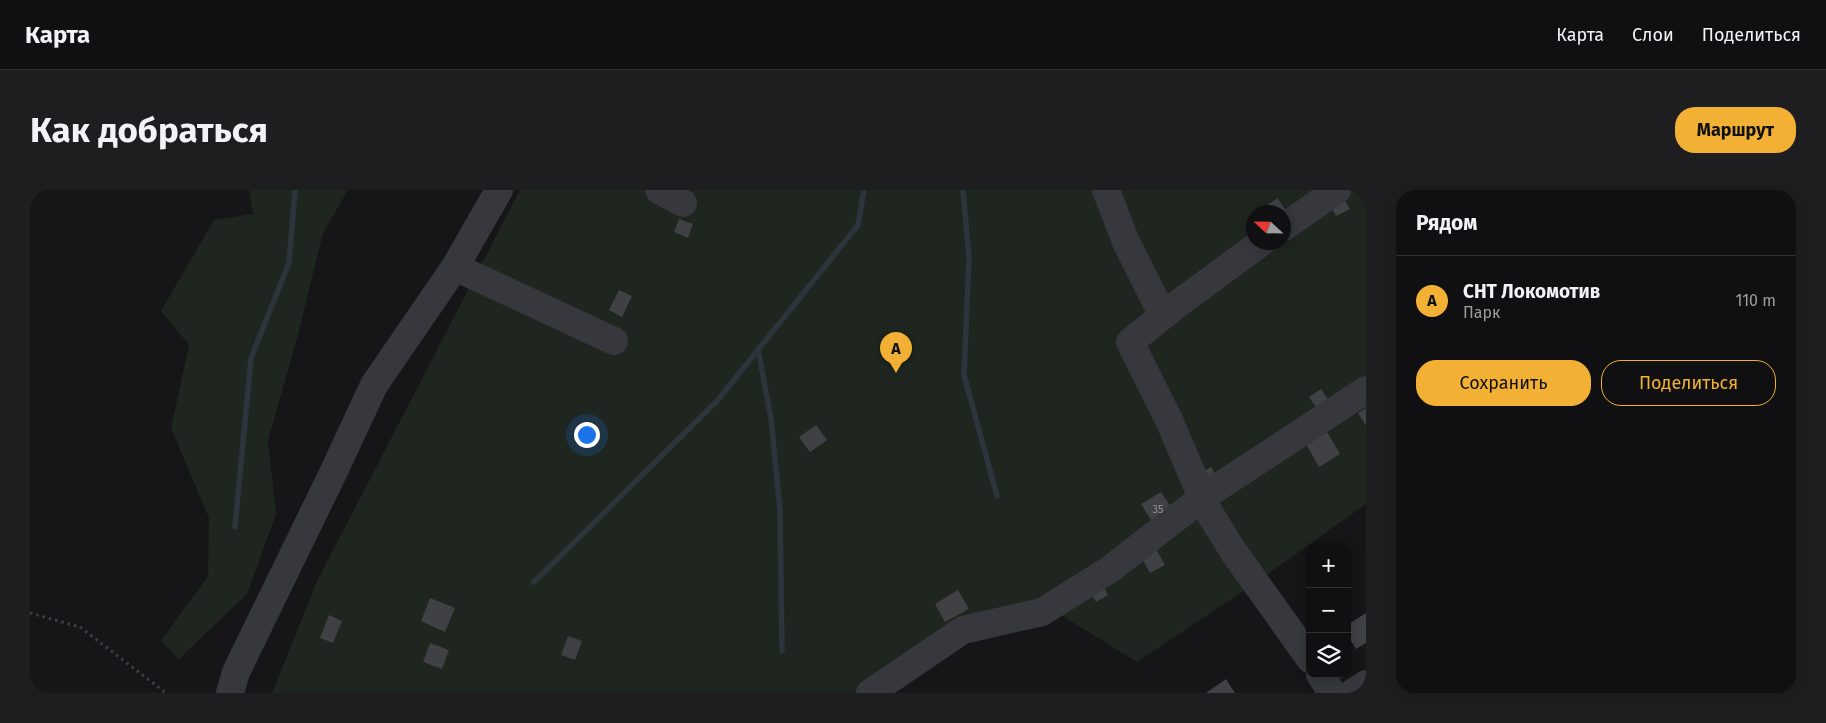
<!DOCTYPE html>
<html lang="ru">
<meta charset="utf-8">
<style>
body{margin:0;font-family:"Fira Sans",sans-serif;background:#1e1e20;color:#f1f3f6}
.controls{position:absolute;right:15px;bottom:15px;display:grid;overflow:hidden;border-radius:10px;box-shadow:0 2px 12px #0003}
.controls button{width:45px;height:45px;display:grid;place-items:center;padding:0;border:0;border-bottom:1px solid #303032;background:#101012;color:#f1f3f6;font:25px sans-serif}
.compass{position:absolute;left:1216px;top:15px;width:45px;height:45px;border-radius:50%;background:#101012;box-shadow:0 2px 12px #0003;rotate:292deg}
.you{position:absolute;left:556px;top:244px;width:18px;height:18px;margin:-12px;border:4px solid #fff;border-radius:50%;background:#1a73e8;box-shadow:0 0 0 8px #1a73e833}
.badge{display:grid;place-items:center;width:32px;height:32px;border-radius:50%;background:#f2b134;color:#111;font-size:16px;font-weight:700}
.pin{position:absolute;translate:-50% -41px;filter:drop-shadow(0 1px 2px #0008)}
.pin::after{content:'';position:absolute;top:26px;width:18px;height:15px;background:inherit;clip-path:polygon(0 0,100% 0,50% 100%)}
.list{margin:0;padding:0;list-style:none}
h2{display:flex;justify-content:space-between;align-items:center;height:65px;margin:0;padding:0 20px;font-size:21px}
h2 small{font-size:16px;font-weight:400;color:#9c9d9f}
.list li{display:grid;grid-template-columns:32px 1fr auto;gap:15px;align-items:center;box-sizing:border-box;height:90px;padding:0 20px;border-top:1px solid #303032}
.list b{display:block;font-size:19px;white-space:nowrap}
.list p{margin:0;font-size:16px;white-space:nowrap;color:#9c9d9f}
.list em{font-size:16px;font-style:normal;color:#9c9d9f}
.actions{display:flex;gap:10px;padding:15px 20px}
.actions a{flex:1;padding:11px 0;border:1px solid #f2b134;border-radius:20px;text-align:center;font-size:18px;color:#f2b134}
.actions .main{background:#f2b134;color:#111}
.icon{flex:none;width:28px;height:28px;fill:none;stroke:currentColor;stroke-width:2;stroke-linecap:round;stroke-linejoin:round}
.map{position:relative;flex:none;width:1336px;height:503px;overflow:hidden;border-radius:20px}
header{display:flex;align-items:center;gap:30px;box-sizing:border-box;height:70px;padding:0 25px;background:#101012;border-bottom:1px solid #303032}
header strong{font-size:24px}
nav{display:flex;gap:28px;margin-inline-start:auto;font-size:18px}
.intro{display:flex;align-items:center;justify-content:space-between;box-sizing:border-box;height:120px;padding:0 30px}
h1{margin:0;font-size:35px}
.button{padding:12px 22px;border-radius:20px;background:#f2b134;color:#111;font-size:18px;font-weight:700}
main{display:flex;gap:30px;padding:0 30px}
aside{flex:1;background:#101012;border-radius:20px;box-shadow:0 2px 12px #0003}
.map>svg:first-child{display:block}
.green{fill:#1e261f;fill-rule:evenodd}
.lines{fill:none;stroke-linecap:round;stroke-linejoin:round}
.stream{stroke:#2c353c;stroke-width:5.5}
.building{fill:#404145}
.path{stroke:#3d3f44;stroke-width:3;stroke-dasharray:2.5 4;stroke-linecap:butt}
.minor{stroke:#37383d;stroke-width:28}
.labels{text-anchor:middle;stroke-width:4;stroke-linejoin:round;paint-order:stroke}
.number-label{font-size:11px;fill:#8e929b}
</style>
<header>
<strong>Карта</strong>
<nav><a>Карта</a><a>Слои</a><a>Поделиться</a></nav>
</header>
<div class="intro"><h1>Как добраться</h1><a class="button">Маршрут</a></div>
<main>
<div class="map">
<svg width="1336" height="503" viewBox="0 0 1336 503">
<rect width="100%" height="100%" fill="#161618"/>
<path class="green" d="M219,0H318L293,43L269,141L238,251L246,324L217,404L149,469L131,451L178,386L179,328L141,238L159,155L131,121L184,30L223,24Z
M490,0H1336V314L1221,396L1107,472L1010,412L899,457L826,503H242L287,391ZM1224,22H1254V52H1224Z"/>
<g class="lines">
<path class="stream" d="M933,0L939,68L934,185L967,306
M728,159L741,228L750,320L752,461
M205,337L221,168L259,73L265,0
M504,392L687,211L828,35L834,0"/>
</g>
<path class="building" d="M1248,8L1257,23L1241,22L1237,15Z
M1315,11L1320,19L1306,26L1302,19Z
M649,29L663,34L658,48L644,42Z
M589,100L602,106L592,127L579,120Z
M1291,199L1300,212L1288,220L1279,207Z
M1336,218V236L1328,223Z
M786,235L797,250L780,262L769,247Z
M1297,242L1310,264L1289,277L1276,254Z
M1181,277L1189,291L1169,284Z
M1131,302L1145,323L1124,335L1111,314Z
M1126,359L1135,375L1120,383L1111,367Z
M1071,392L1078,405L1066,412L1058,398Z
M928,400L939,419L915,432L905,414Z
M400,408L425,418L415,442L391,431Z
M1336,423V453L1326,459L1317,444V435Z
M299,425L312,431L303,453L290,448Z
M538,446L552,451L545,470L531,465Z
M400,453L419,460L412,479L393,472Z
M1196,489L1205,503H1176Z"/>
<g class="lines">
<path class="path" d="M0,423L50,437L136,503"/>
<path class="minor" d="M629,0L653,13
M1076,0L1096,52L1133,126
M1254,37L1307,0
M1232,52L1149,113L1100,152L1139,230L1177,319L1203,361L1280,469
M425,77L584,151
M1290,484L1302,503
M200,503L206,482L304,281L344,195L425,77L469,0
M840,503L933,440L1012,422L1079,380L1176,305L1336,200
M1322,503L1336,494"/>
</g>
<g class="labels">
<g class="number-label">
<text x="1128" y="323">35</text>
</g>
</g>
</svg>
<div class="controls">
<button>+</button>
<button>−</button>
<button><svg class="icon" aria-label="layers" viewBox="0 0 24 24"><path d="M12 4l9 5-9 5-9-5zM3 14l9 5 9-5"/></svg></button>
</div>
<svg class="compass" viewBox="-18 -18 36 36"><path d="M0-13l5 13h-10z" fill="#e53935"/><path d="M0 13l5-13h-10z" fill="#9c9d9f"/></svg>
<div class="you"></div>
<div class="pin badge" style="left:866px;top:183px">A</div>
</div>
<aside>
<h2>Рядом<small></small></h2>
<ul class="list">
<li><span class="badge">A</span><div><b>СНТ Локомотив</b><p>Парк</p></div><em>110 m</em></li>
</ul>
<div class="actions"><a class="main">Сохранить</a><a>Поделиться</a></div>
</aside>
</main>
